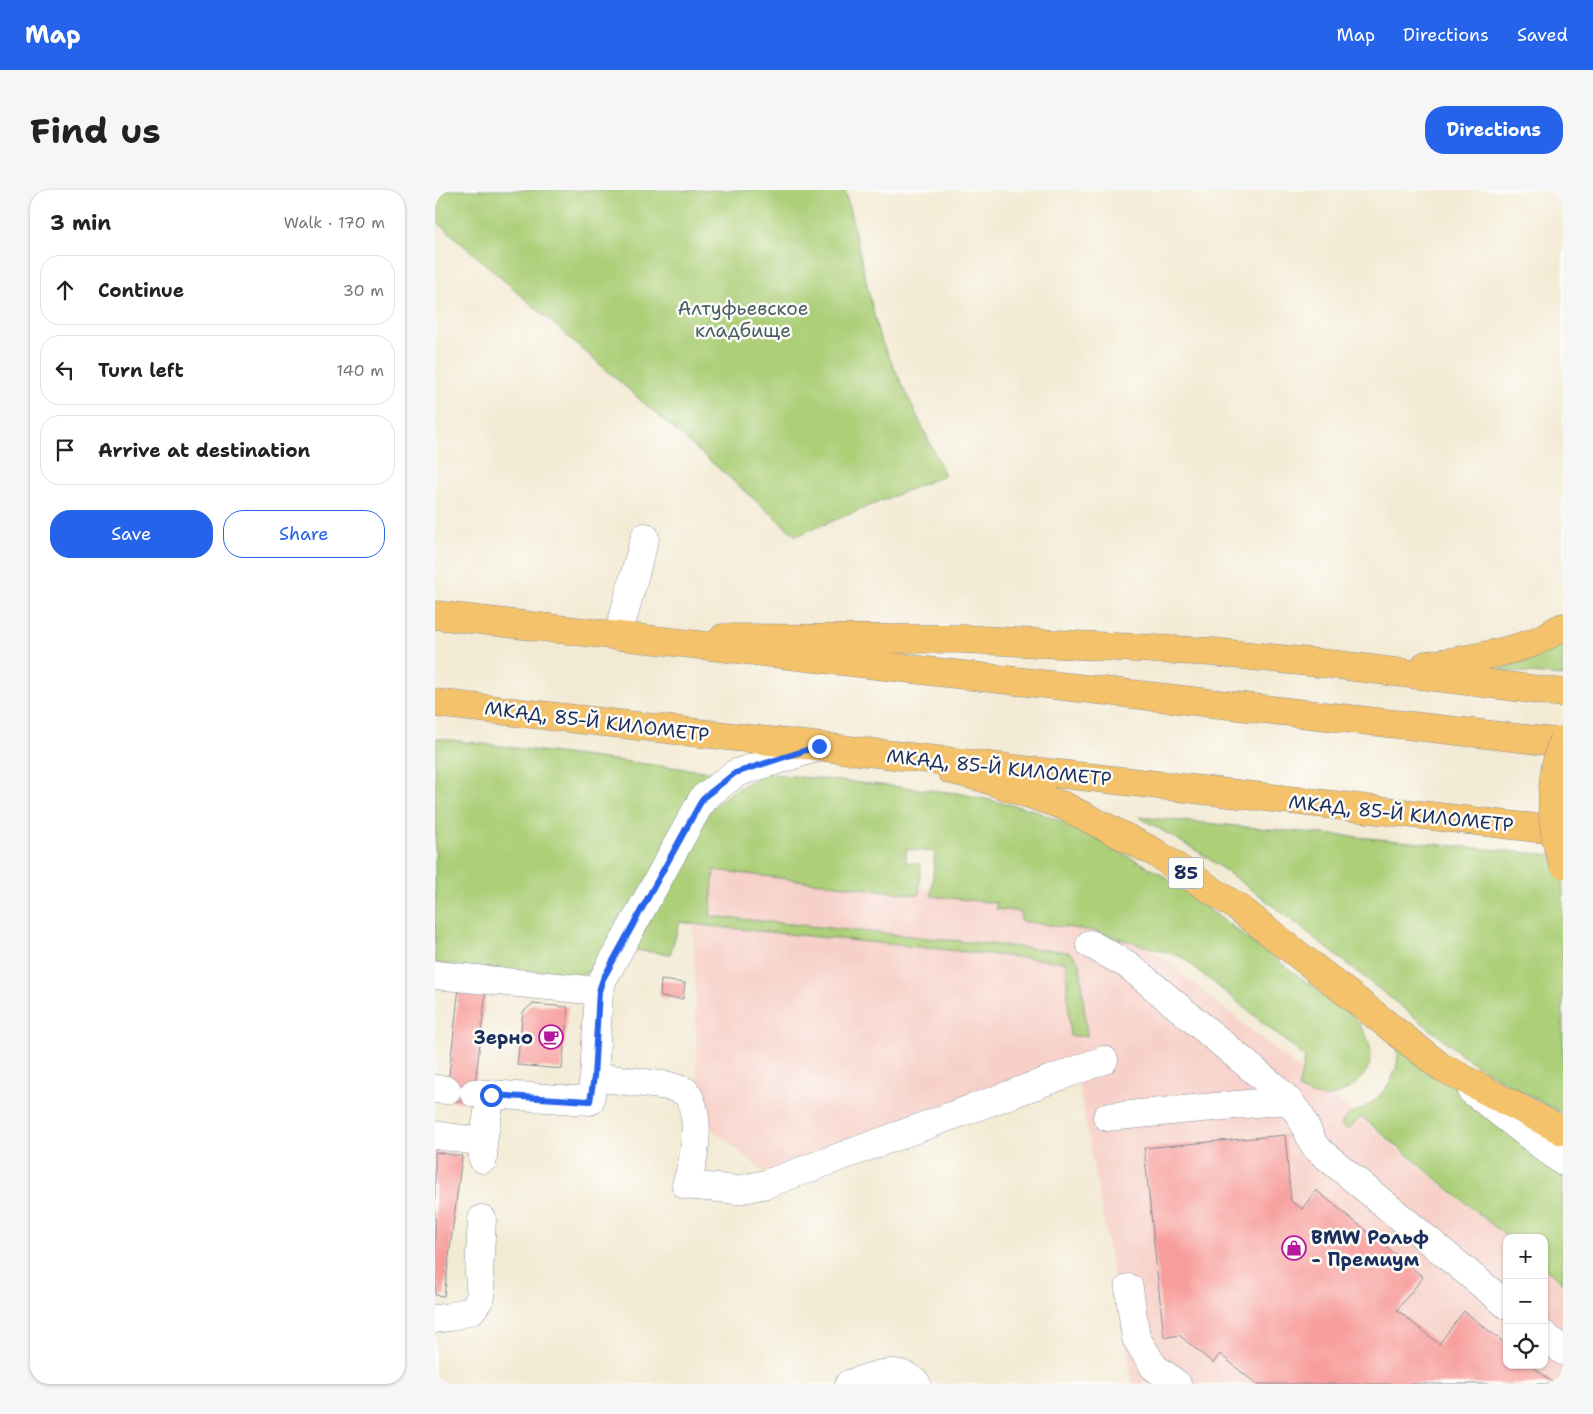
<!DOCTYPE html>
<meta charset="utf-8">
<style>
body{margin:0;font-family:"Shantell Sans",sans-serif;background:#f6f6f6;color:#222}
.controls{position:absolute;right:15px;bottom:15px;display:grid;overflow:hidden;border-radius:10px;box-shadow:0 1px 4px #0004}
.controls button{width:45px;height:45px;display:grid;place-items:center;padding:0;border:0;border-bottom:1px solid #e0e0e0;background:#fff;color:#222;font:25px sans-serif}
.stop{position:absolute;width:15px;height:15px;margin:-11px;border:4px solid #2563eb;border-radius:50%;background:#fff}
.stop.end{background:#2563eb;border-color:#fff;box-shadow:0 1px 5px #0008}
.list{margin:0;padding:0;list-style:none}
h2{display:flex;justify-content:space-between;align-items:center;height:65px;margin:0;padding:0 20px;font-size:21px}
h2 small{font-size:16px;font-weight:400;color:#767676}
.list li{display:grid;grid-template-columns:32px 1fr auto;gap:15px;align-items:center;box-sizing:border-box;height:70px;margin:0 10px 10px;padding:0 10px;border:1px solid #e0e0e0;border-radius:20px}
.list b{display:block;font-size:19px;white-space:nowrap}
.list em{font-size:16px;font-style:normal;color:#767676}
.actions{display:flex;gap:10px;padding:15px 20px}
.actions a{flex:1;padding:11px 0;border:1px solid #2563eb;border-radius:20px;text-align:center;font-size:18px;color:#2563eb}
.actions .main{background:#2563eb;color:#fff}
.icon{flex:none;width:28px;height:28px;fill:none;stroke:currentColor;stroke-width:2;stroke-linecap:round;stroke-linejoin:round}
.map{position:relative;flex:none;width:1128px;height:1194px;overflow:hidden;border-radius:20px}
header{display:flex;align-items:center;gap:30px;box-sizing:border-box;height:70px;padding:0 25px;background:#2563eb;color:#fff}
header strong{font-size:24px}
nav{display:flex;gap:28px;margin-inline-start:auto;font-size:18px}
.intro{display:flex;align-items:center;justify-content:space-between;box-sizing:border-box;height:120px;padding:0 30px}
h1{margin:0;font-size:35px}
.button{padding:12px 22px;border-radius:20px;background:#2563eb;color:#fff;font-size:18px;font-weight:700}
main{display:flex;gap:30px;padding:0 30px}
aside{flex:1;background:#fff;border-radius:20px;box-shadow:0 1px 4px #0004}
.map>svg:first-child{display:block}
.built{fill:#f7d1c9}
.green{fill:#accf78;stroke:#647f6b}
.building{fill:#f79d9b}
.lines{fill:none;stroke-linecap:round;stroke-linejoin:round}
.minor-casing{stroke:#878c98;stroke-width:29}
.major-casing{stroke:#878c98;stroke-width:29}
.highway-casing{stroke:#878c98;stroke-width:29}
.minor{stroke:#fff;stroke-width:28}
.major{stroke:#f4c26a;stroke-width:28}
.highway{stroke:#f4c26a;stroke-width:28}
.major-bridge-casing{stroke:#878c98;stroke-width:29;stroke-linecap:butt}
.major-bridge{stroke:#f4c26a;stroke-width:28}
.route{stroke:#2563eb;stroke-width:6}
.labels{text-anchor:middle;stroke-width:5;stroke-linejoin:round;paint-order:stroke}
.shield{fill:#fdfcf7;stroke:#5f6c8c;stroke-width:1}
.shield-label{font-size:18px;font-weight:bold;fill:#1b2f5e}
.park-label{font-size:19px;fill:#465f66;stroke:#fdfcf7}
.street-label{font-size:19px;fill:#1b2f5e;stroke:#fdfcf7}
.poi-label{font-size:19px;font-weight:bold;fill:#1b2f5e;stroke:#fdfcf7;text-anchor:end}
</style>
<header>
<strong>Map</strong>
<nav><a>Map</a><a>Directions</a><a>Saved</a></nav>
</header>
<div class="intro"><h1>Find us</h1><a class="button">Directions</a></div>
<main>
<aside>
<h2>3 min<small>Walk · 170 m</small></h2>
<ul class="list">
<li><svg class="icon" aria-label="ahead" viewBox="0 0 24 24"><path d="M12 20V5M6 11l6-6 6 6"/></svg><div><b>Continue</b></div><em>30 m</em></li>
<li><svg class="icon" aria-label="left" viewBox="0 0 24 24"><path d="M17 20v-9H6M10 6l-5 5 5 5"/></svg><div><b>Turn left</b></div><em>140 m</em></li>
<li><svg class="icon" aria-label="arrive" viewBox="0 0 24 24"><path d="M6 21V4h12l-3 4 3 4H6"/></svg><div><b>Arrive at destination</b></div></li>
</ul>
<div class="actions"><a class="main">Save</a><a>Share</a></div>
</aside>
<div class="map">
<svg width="1128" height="1194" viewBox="0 0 1128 1194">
<rect width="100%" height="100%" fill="#fdfcf7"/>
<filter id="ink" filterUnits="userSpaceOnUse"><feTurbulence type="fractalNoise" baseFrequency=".02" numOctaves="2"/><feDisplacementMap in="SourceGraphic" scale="10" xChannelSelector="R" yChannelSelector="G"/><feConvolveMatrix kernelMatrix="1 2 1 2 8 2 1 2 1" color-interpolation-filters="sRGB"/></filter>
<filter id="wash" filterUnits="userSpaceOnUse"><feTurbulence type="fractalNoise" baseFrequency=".0096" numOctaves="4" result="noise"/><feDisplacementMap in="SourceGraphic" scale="20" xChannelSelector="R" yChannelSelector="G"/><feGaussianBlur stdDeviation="1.12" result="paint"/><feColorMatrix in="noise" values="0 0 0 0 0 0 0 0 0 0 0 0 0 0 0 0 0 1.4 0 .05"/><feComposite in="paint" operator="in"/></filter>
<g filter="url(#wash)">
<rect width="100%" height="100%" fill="#f3ead3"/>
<path class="built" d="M257,665L673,724L1072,1048V1175H1109V1079L1128,1094V1194H698L643,890H575L330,983L263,927Z"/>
<path class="green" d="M0,0H410L444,146L510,285L361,346L0,30Z
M1128,454V486L1061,480L1096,469Z
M0,548L284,583L188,742L159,778L149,784L138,788L0,773Z
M328,583L523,603L599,620L650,642L726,684L919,827C926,837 935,849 936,862C938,885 911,906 890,907C881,908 871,902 863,899L870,867L747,767L659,741L585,731L586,722L561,719L562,713L496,706L500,662L471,659V672L486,674L484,705L279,680L275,726L634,762L639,766L645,774L652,846H635L631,772L273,736L245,732L235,764L198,760L277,618L288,608Z
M704,627L1128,666V923L1109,914L1038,873L827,707L767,664Z
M960,849L1128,982V1093L1109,1078V1048H1073L927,927L911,940L906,935C913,921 918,924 930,917C948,907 963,885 963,865C963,860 961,854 960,849Z"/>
<g id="blocks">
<path class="building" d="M25,789L52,792L38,913L11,910Z
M226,790L250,793L248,809L225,807Z
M97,814L133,817L127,879L82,875L88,822Z
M850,945L856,1011L867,1019L881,1000L988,1087L962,1120L1004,1154L1029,1121L1072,1155V1175H1096L1119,1194H821L785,1164L778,1173L744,1145L729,1148L709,958Z
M0,962L27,966L9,1106L0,1105Z"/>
</g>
</g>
<g filter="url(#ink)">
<use href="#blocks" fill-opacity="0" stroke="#878c98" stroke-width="1"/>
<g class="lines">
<g class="minor-casing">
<path id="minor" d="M183,446L210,347
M655,754L693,775L838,896L853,910L865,925L880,957L1072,1115
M0,785L164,801
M159,887L234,896L250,901C268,924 260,970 251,995L303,1000L331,994L669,870
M0,899L12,900
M1037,901L1128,972
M39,903L155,911L159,887L164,801L168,789L268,608L301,583L384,557
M672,927L853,910
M0,945L48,952
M48,969V952L56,905
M694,1098L701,1148L719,1177L742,1194
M0,1129L14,1127L37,1120L46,1107L44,1083L47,1029
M1109,1145L1128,1161
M414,1194C437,1187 462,1173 482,1194"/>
</g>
<g class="major-casing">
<path id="major" d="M288,448L528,449L777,462L904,475L1128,503
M991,475C1027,471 1063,465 1097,453C1107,449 1118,442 1128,437
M516,580L548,588L629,616L719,662L805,719L1006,877L1128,941"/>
</g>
<g class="highway-casing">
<path id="highway" d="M0,425L1128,553
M0,513L1128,641"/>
</g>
<use href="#minor" class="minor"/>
<use href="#major" class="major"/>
<use href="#highway" class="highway"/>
<g class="major-bridge-casing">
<path id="major-bridge" d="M1128,550C1114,588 1114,636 1128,674"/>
</g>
<use href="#major-bridge" class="major-bridge"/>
</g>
</g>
<g class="lines" filter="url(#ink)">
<path class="route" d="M56,905L155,911L159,887L164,801L168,789L268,608L300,583L384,556"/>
</g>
<defs>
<g id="cafe-ring" transform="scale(1.25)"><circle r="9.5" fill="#fdfcf7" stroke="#b5179e" stroke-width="1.5"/><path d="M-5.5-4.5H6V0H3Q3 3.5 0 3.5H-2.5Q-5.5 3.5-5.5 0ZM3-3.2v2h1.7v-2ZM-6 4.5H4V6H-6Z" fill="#b5179e"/></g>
<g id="shop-ring" transform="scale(1.25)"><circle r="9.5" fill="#fdfcf7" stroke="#b5179e" stroke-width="1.5"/><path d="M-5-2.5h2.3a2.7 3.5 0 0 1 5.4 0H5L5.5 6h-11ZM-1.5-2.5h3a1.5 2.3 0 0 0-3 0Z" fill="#b5179e"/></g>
</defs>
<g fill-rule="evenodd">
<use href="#cafe-ring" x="116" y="847"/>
<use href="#shop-ring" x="859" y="1058"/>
</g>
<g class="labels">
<rect class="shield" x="733.5" y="667.5" width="35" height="31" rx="4"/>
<g class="shield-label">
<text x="751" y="689">85</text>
</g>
<g class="park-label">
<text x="308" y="125">Алтуфьевское<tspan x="308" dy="22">кладбище</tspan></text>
</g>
<g class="street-label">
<text transform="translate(162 531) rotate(7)" y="7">МКАД, 85-Й КИЛОМЕТР</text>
<text transform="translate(564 577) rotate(6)" y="7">МКАД, 85-Й КИЛОМЕТР</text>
<text transform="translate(966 623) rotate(6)" y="7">МКАД, 85-Й КИЛОМЕТР</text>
</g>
<g class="poi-label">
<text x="98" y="854">Зерно</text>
<text x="876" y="1054" text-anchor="start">BMW Рольф<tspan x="876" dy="22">- Премиум</tspan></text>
</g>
</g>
</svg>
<div class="controls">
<button>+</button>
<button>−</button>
<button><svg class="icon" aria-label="locate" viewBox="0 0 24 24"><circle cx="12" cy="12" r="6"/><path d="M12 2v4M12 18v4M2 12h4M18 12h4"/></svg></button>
</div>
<div class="stop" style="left:56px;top:905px"></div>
<div class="stop end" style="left:384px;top:556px"></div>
</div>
</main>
